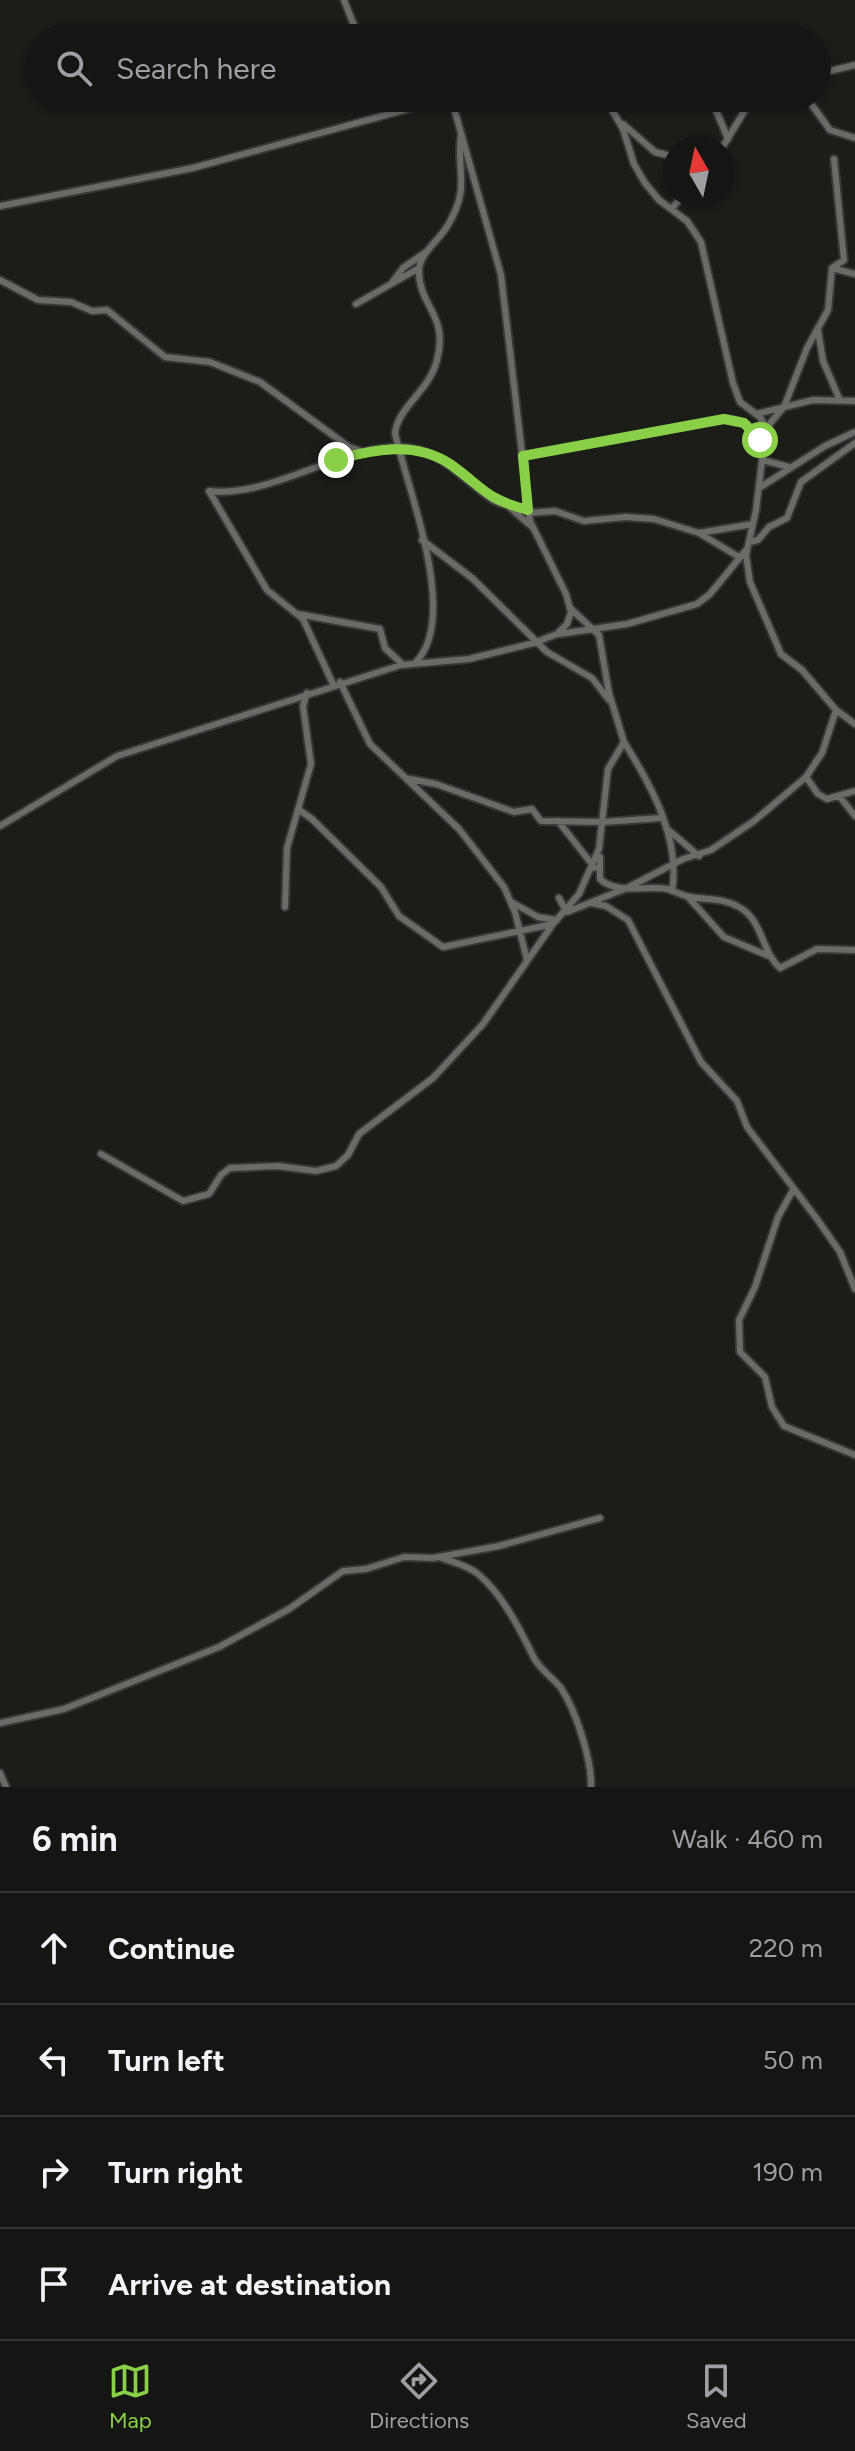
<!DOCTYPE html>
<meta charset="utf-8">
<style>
body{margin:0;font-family:Figtree,sans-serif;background:#1e1e1c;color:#f1f3f6}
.compass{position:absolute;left:663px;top:136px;width:72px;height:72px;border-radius:50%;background:#151513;box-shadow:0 2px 6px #0004;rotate:351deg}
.stop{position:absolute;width:24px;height:24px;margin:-18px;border:6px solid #89cf48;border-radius:50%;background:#fff}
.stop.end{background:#89cf48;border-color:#fff;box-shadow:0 2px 8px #0008}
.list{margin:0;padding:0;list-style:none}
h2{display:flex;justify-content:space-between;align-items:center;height:104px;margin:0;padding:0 32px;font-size:34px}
h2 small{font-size:26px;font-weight:400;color:#9d9fa0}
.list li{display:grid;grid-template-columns:52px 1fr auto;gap:24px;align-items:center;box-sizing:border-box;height:112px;padding:0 32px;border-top:2px solid #343433}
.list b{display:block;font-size:30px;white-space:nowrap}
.list em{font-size:26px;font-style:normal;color:#9d9fa0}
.icon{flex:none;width:44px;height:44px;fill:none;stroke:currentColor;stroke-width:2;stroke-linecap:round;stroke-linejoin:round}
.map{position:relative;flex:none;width:855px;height:1787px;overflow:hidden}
.search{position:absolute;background:#151513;box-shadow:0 2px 6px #0004;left:24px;right:24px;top:24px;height:88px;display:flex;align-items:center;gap:20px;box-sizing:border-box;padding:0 28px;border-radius:44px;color:#9d9fa0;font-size:30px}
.sheet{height:552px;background:#151513}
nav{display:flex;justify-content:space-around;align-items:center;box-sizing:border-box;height:112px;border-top:2px solid #343433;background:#151513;font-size:22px;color:#9d9fa0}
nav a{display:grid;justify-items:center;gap:4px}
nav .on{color:#89cf48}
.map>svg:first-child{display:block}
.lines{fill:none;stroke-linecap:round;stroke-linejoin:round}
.street-casing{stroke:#373735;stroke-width:10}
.street{stroke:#6b6a67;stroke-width:6}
.route{stroke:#89cf48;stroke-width:10}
</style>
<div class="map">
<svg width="855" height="1787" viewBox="0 0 855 1787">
<rect width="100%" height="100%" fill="#1c1c19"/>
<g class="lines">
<g class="street-casing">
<path id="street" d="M344,0L359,38
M817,74L855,65
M394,98L415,107
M605,98L623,129L634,164L645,183L659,200L687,221L701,242L733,383L740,402L760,417L766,428L756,510L746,555L750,582L781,654L802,670L836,710L855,724
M711,98L728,139
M807,98L830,130L855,138
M623,124L655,152L675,157
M722,148L745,110L759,98
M0,206L193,168L415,107L467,98
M672,208L683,196
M832,268L855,274
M0,280L38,300L71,302L92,311L107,310L165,357L210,362L260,382L349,447L366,453
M391,284L403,268L426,252
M356,304L419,268
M818,330L823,361L839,398
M756,414L813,400L855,401
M766,428L784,407L807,348L828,310L832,268L844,260L834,159
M523,456L724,419C745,420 757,428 763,449
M762,460L789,467
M759,488L825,446L855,432
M209,491C270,498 336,448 399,447C439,447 463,480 493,500C503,506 517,507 528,510
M209,491L267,590L303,619L333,684
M507,505L531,526
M528,513L555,511L584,521L626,517L654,519L699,533L753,524
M699,533L739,557
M422,540L472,578L547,652L592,678L609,700
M749,542L758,540L769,527L787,518L801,482L855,443
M298,614L380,629L385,648L402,664
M559,634L627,624L697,604L710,594L747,549
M416,662C460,616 407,489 395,433C399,405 429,392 437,360C449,315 419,307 419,271C419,253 440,240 448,225C471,185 456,175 461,135
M340,682L370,744L459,829L504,887L515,912L527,960
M624,742C651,785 681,839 672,891
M806,777L818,794L827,799L855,791
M410,779L436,784L514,812L532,809L541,821L604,822L660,818
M840,797L855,816
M298,809L312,819L381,887L399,916L443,947L553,924
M558,821L595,868
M0,826L117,756L401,665L469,659L534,643L557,634L567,624L571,612L566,594L530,521L501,275L452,101
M666,828L699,856
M600,857V879C617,895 646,885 667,889C675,891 682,896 691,897C708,900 723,898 739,907C763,920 761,951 780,968L817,949L855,950
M688,897L724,937L769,956
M559,898L566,911
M513,903L538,917L557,920
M591,903L606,906L628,920L701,1062L737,1101L747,1127L817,1219L840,1252L855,1289
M285,907L287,848L311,764L303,706L307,693
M567,912L627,888L683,859L711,850L754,821L806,777L822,753L836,710
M101,1154L183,1201L209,1194L221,1175L230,1168L278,1166L316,1171L336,1166L348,1155L359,1134L433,1078L483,1024L553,924L579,894L599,849L608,769L624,742L609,693L599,635L570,608
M793,1190L778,1217L755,1287L739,1320L740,1352L765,1377L772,1407L784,1426L855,1455
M439,1557C452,1562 467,1565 478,1574C502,1594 520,1629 533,1656C539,1669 552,1677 561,1688C576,1711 592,1760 591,1787
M0,1723L64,1709L219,1647L289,1609L343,1571L366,1569L404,1557L433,1558L499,1546L600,1518
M0,1773L6,1787"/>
</g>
<use href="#street" class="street"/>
</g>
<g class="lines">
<path class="route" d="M336,460C373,449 416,441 450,464C484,488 485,499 528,510L523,456L724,419L744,423L760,440"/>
</g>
</svg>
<svg class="compass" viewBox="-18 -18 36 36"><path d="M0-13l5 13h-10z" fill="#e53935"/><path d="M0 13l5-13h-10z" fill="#9d9fa0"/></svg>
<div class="stop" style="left:760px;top:440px"></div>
<div class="stop end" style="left:336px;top:460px"></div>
<div class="search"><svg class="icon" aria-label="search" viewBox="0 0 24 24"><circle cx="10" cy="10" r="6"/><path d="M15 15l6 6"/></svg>Search here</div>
</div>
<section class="sheet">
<h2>6 min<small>Walk · 460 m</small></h2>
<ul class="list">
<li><svg class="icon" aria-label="ahead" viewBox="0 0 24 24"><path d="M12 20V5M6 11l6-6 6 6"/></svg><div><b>Continue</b></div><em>220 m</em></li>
<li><svg class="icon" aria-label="left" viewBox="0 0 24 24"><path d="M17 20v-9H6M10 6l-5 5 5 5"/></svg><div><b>Turn left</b></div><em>50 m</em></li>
<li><svg class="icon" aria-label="right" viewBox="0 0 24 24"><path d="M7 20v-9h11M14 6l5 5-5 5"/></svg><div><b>Turn right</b></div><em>190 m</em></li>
<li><svg class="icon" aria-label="arrive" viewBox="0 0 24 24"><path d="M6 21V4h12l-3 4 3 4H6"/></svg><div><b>Arrive at destination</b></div></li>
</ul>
</section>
<nav>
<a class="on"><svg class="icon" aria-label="map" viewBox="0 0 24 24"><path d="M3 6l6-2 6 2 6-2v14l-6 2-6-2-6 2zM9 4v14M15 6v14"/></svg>Map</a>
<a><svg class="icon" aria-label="directions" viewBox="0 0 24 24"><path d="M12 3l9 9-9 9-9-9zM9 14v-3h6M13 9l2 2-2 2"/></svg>Directions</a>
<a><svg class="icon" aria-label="saved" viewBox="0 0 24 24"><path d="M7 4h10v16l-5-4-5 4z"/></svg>Saved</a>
</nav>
